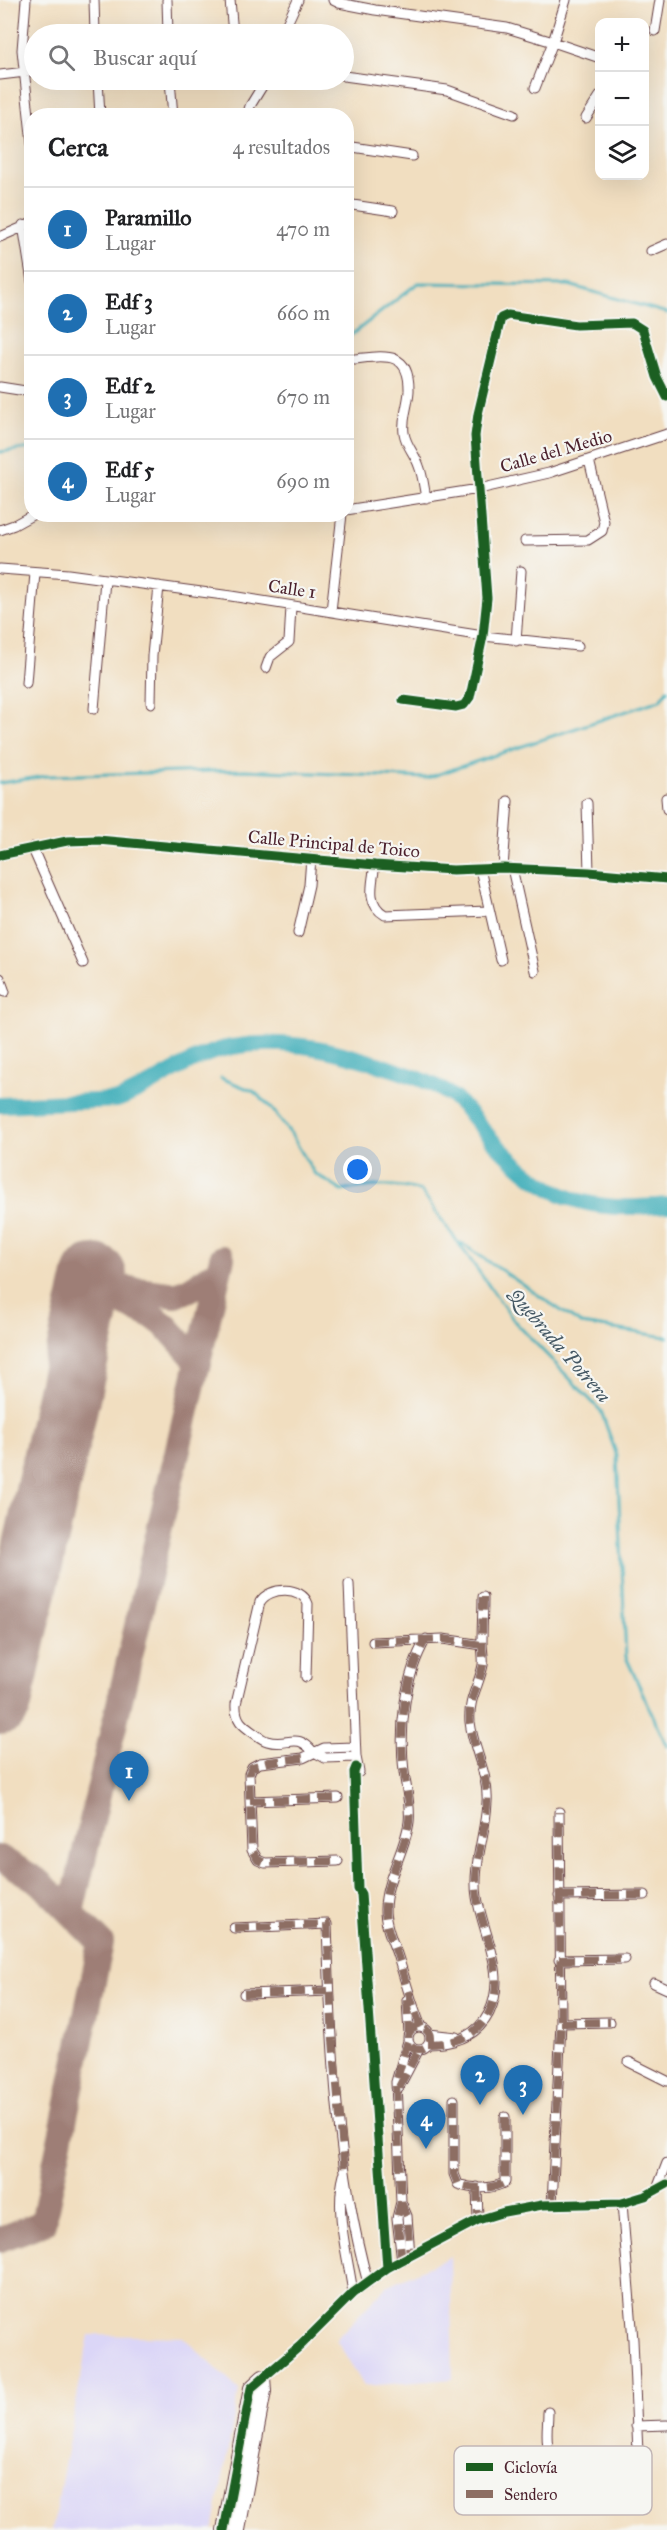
<!DOCTYPE html>
<html lang="es">
<meta charset="utf-8">
<style>
body{margin:0;font-family:"IM FELL Great Primer",serif;background:#f2f2f2;color:#202124}
.controls{position:absolute;right:18px;top:18px;display:grid;overflow:hidden;border-radius:12px;box-shadow:0 6px 24px #0002}
.controls button{width:54px;height:54px;display:grid;place-items:center;padding:0;border:0;border-bottom:2px solid #e0e0e0;background:#fff;color:#202124;font:30px sans-serif}
.you{position:absolute;left:358px;top:1170px;width:21px;height:21px;margin:-15px;border:4px solid #fff;border-radius:50%;background:#1a73e8;box-shadow:0 0 0 9px #1a73e833}
.badge{display:grid;place-items:center;width:39px;height:39px;border-radius:50%;background:#1f6fb2;color:#fff;font-size:20px;font-weight:700}
.pin{position:absolute;translate:-50% -50px;filter:drop-shadow(0 2px 3px #0008)}
.pin::after{content:'';position:absolute;top:32px;width:21px;height:18px;background:inherit;clip-path:polygon(0 0,100% 0,50% 100%)}
.list{margin:0;padding:0;list-style:none}
h2{display:flex;justify-content:space-between;align-items:center;height:78px;margin:0;padding:0 24px;font-size:26px}
h2 small{font-size:20px;font-weight:400;color:#757577}
.list li{display:grid;grid-template-columns:39px 1fr auto;gap:18px;align-items:center;box-sizing:border-box;height:84px;padding:0 24px;border-top:2px solid #e0e0e0}
.list b{display:block;font-size:22px;white-space:nowrap}
.list p{margin:0;font-size:20px;white-space:nowrap;color:#757577}
.list em{font-size:20px;font-style:normal;color:#757577}
.icon{flex:none;width:33px;height:33px;fill:none;stroke:currentColor;stroke-width:2;stroke-linecap:round;stroke-linejoin:round}
.map{position:relative;flex:none;width:667px;height:2530px;overflow:hidden}
.search{position:absolute;background:#fff;box-shadow:0 6px 24px #0002;left:24px;top:24px;width:330px;height:66px;display:flex;align-items:center;gap:15px;box-sizing:border-box;padding:0 21px;border-radius:33px;color:#757577;font-size:22px}
.panel{position:absolute;background:#fff;box-shadow:0 6px 24px #0002;left:24px;top:108px;width:330px;height:414px;border-radius:24px}
.map>svg:first-child{display:block}
.built{fill:#dbd6f7}
.lines{fill:none;stroke-linecap:round;stroke-linejoin:round}
.stream{stroke:#3dadb9;stroke-width:3}
.river{stroke:#3dadb9;stroke-width:16}
.taxiway{stroke:#9e7e76;stroke-width:26}
.runway{stroke:#9e7e76;stroke-width:64}
.street-casing{stroke:#633c41;stroke-width:11}
.secondary-casing{stroke:#633c41;stroke-width:16}
.street{stroke:#fff;stroke-width:9}
.secondary{stroke:#fff;stroke-width:14}
.quiet{stroke:#8d6e63;stroke-width:8;stroke-dasharray:15 8;stroke-linecap:butt}
.cycleway-casing{stroke:#f6f6f2;stroke-width:13}
.cycleway{stroke:#1b5e20;stroke-width:9}
.labels{text-anchor:middle;stroke-width:4.5;stroke-linejoin:round;paint-order:stroke}
.street-label{font-size:18px;fill:#4a1f2b;stroke:#f6f6f2}
.water-label{font-size:20px;font-style:italic;fill:#455864;stroke:#f6f6f2}
.key{fill:#f6f6f2;stroke:#c2b6b6;stroke-width:1.5}
.key-label{font-size:16px;fill:#4a1f2b}
</style>
<div class="map">
<svg width="667" height="2530" viewBox="0 0 667 2530">
<rect width="100%" height="100%" fill="#f6f6f2"/>
<filter id="ink" filterUnits="userSpaceOnUse"><feTurbulence type="fractalNoise" baseFrequency=".0167" numOctaves="2"/><feDisplacementMap in="SourceGraphic" scale="12" xChannelSelector="R" yChannelSelector="G"/><feConvolveMatrix kernelMatrix="1 2 1 2 8 2 1 2 1" color-interpolation-filters="sRGB"/></filter>
<filter id="wash" filterUnits="userSpaceOnUse"><feTurbulence type="fractalNoise" baseFrequency=".008" numOctaves="4" result="noise"/><feDisplacementMap in="SourceGraphic" scale="24" xChannelSelector="R" yChannelSelector="G"/><feGaussianBlur stdDeviation="1.35" result="paint"/><feColorMatrix in="noise" values="0 0 0 0 0 0 0 0 0 0 0 0 0 0 0 0 0 1.4 0 .05"/><feComposite in="paint" operator="in"/></filter>
<g filter="url(#wash)">
<rect width="100%" height="100%" fill="#f1dec0"/>
<path class="built" d="M450,2257L453,2379L364,2386L336,2339L387,2286Z
M89,2335L183,2337L239,2390L213,2530H52Z"/>
<g class="lines">
<path class="stream" d="M346,339L418,283L569,285L667,313
M0,452L32,448
M0,783L46,776L245,770L427,778L660,700L667,690
M221,1078L253,1091L269,1105L291,1134L314,1173L342,1191C370,1185 393,1183 421,1191L515,1322L601,1411L617,1456L626,1657L667,1746
M461,1243L581,1324L667,1337"/>
<path class="river" d="M0,1105L117,1100C156,1086 191,1054 232,1047C288,1037 339,1051 392,1069C413,1076 436,1084 453,1097C469,1110 480,1127 493,1141C550,1200 585,1213 667,1205"/>
<path class="taxiway" d="M105,1286L176,1295L190,1289L218,1271
M92,1290L154,1317L166,1326L199,1363
M0,1858L40,1882L101,1943L43,2223L0,2239
M71,1912L222,1258"/>
<path class="runway" d="M0,1703L95,1276"/>
</g>
</g>
<g filter="url(#ink)">
<g class="lines">
<g class="street-casing">
<path id="street" d="M26,0L22,50L32,144
M94,0L95,34
M167,0L168,34
M230,0L233,34
M333,0L339,3L375,10L507,28L553,42L566,0
M655,31L660,0
M282,34L298,0
M0,75L34,71
M344,76L447,90L514,114
M98,80L100,116
M170,80L173,116
M535,88L553,42L600,58
M247,116L250,106L266,80
M586,118L600,96
M346,146L412,156
M346,204L393,211
M23,225L32,282
M0,237L32,223
M651,251L667,244
M355,359C384,356 410,350 409,391C408,406 402,419 404,433C406,446 415,454 419,466C423,476 424,488 426,498
M0,387L32,392
M346,510L479,489L549,473L667,434
M0,530L14,525L34,514
M525,541L588,540L602,531L604,522L589,460
M0,569L68,574L231,596L483,636L578,646
M331,611L342,514
M516,641L521,571
M266,668L270,657L289,642L291,607
M26,683L35,573
M403,700L456,707L464,705L470,697L483,636L487,598L475,436L478,414L501,318L508,315L576,325L632,323L643,330L657,377L667,397
M151,703L152,656L159,586
M94,709L105,580
M666,798L667,809
M587,803L589,872
M32,847L83,963
M0,855L67,841L98,840L375,865L453,870L503,868L589,872L667,879
M375,865C372,884 366,904 385,915L488,911
M503,868L508,801
M512,868L535,971
M480,869L501,960
M298,933L309,885L311,858
M0,978L5,992
M349,1584L356,1757L359,1772
M373,1642L443,1639L482,1645
M306,1677L308,1604C302,1586 270,1586 260,1602L236,1704C235,1720 242,1725 255,1734C258,1736 263,1740 267,1741C288,1748 296,1730 314,1753
M316,1753L325,1758L356,1757
M356,1767L354,1772L358,1889L361,1894L387,2268
M250,1801L338,1798
M338,1861L265,1863L258,1860L252,1850L249,1774L252,1767L260,1763L303,1758L324,1748L355,1747
M559,1896L645,1895
M234,1928L327,1924C331,2043 336,2167 368,2283
M559,1960L625,1959
M654,1983L667,1989
M244,1994L329,1991
M407,2000L409,2034
M561,2023L610,2022
M421,2027C411,2003 405,1978 397,1954C392,1940 385,1925 385,1910C385,1879 405,1852 409,1822C411,1805 406,1788 404,1772C399,1729 404,1676 426,1639
M408 2038a11 11 0 1 1 22 0a11 11 0 1 1-22 0Z
M429,2034L456,2037
M428,2044C453,2044 477,2037 489,2013C508,1974 483,1935 477,1897C472,1866 486,1833 487,1802C489,1775 473,1749 470,1722C468,1699 479,1686 483,1665C484,1658 482,1650 482,1643C482,1627 483,1612 483,1597
M629,2062L667,2081
M399,2087L419,2049
M454,2100V2174L458,2184C471,2189 493,2190 505,2182V2117
M344,2175C334,2212 348,2256 353,2293
M477,2187L478,2220
M657,2189L667,2163
M401,2202L407,2216L410,2256
M552,2204L561,2023L559,1812
M402,2261L397,2218L401,2202L396,2082L408,2041
M263,2377L300,2346L353,2293L387,2268L478,2220L504,2212L542,2205L622,2203L645,2196L667,2184
M548,2412C548,2424 545,2439 549,2450C557,2468 608,2470 625,2470L636,2461L638,2453L633,2340L622,2203
M636,2426L667,2425"/>
</g>
<g class="secondary-casing">
<path id="secondary" d="M224,2530L251,2388L263,2377
M238,2530L264,2391L263,2377"/>
</g>
<use href="#street" class="street"/>
<use href="#secondary" class="secondary"/>
<path class="quiet" d="M373,1642L443,1639L482,1645
M303,1758L269,1762L252,1767L249,1774L252,1850L258,1860L265,1863L338,1861
M250,1801L338,1798
M559,1896L645,1895
M234,1928L327,1924L333,2041L345,2173
M559,1960L625,1959
M244,1994L329,1991
M407,2000L409,2034
M561,2023L610,2022
M421,2027C411,2003 405,1978 397,1954C392,1940 385,1925 385,1910C385,1879 405,1852 409,1822C411,1805 406,1788 404,1772C399,1729 404,1676 426,1639
M408 2038a11 11 0 1 1 22 0a11 11 0 1 1-22 0Z
M428,2044C453,2044 477,2037 489,2013C508,1974 483,1935 477,1897C472,1866 486,1833 487,1802C489,1775 473,1749 470,1722C468,1699 479,1686 483,1665C484,1658 482,1650 482,1643C482,1627 483,1612 483,1597
M399,2087L419,2049
M454,2100V2174L458,2184C471,2189 493,2190 505,2182V2117
M477,2187L478,2220
M401,2202L407,2216L410,2256
M552,2204L561,2023L559,1812
M402,2261L397,2218L401,2202L396,2082L408,2041"/>
<g class="cycleway-casing">
<path id="cycleway" d="M403,700L456,707L464,705L470,697L483,636L487,598L475,436L478,414L501,318L508,315L576,325L632,323L643,330L657,377L667,397
M0,855L67,841L98,840L375,865L453,870L503,868L589,872L667,879
M356,1767L354,1772L358,1889L361,1894L387,2268
M224,2530L251,2388L300,2346L353,2293L387,2268L478,2220L504,2212L542,2205L622,2203L645,2196L667,2184"/>
</g>
<use href="#cycleway" class="cycleway"/>
</g>
</g>
<g class="labels">
<g class="street-label">
<text transform="translate(556 451) rotate(-16)" y="6">Calle del Medio</text>
<text transform="translate(292 589) rotate(8)" y="6">Calle 1</text>
<text transform="translate(334 844) rotate(5)" y="6">Calle Principal de Toico</text>
</g>
<g class="water-label">
<text transform="translate(560 1345) rotate(49)" y="7">Quebrada Potrera</text>
</g>
</g>
<rect x="454" y="2446" width="198" height="69" rx="9" class="key"/>
<rect x="466" y="2463" width="27" height="8" fill="#1b5e20"/>
<rect x="466" y="2490" width="27" height="8" fill="#8d6e63"/>
<g class="key-label">
<text x="504" y="2473">Ciclovía</text>
<text x="504" y="2500">Sendero</text>
</g>
</svg>
<div class="controls">
<button>+</button>
<button>−</button>
<button><svg class="icon" aria-label="layers" viewBox="0 0 24 24"><path d="M12 4l9 5-9 5-9-5zM3 14l9 5 9-5"/></svg></button>
</div>
<div class="you"></div>
<div class="pin badge" style="left:129px;top:1801px">1</div>
<div class="pin badge" style="left:480px;top:2105px">2</div>
<div class="pin badge" style="left:523px;top:2115px">3</div>
<div class="pin badge" style="left:426px;top:2149px">4</div>
<div class="search"><svg class="icon" aria-label="search" viewBox="0 0 24 24"><circle cx="10" cy="10" r="6"/><path d="M15 15l6 6"/></svg>Buscar aquí</div>
<section class="panel">
<h2>Cerca<small>4 resultados</small></h2>
<ul class="list">
<li><span class="badge">1</span><div><b>Paramillo</b><p>Lugar</p></div><em>470 m</em></li>
<li><span class="badge">2</span><div><b>Edf 3</b><p>Lugar</p></div><em>660 m</em></li>
<li><span class="badge">3</span><div><b>Edf 2</b><p>Lugar</p></div><em>670 m</em></li>
<li><span class="badge">4</span><div><b>Edf 5</b><p>Lugar</p></div><em>690 m</em></li>
</ul>
</section>
</div>
